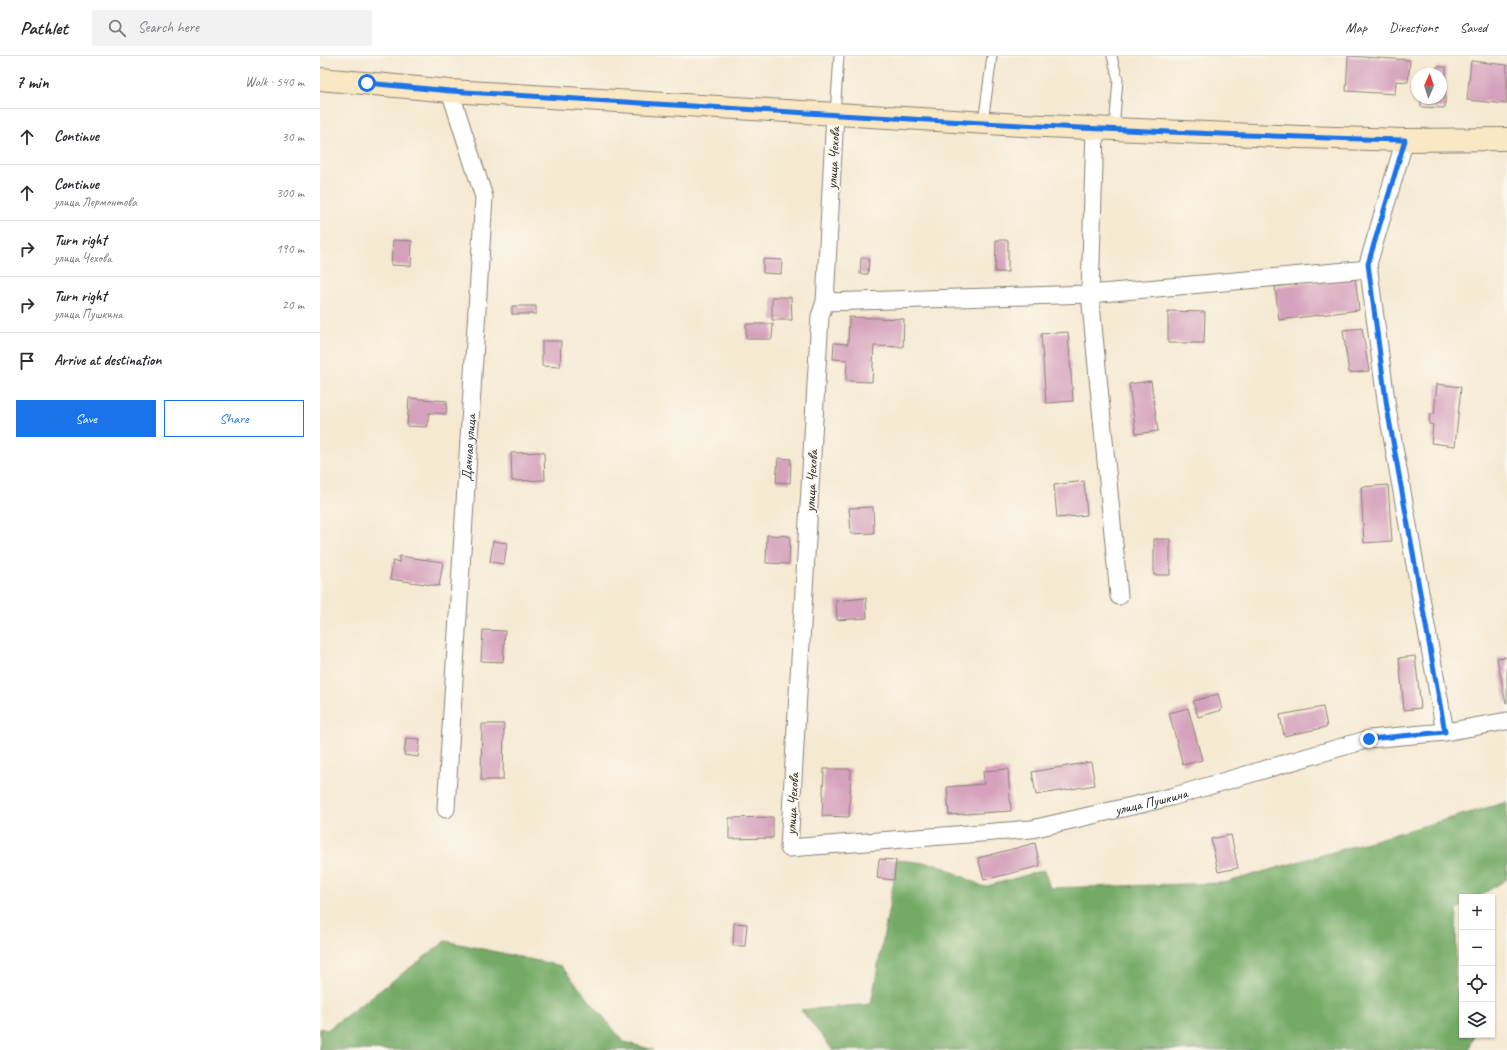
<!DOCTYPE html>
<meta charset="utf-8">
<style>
body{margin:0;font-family:Caveat,sans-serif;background:#f2f2f3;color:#2b2b33}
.controls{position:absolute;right:12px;bottom:12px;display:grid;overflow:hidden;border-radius:0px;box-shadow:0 1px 3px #0004}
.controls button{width:36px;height:36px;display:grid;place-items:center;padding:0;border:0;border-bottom:1px solid #e1e1e2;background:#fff;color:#2b2b33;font:20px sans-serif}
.compass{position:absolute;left:1091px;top:12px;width:36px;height:36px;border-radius:50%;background:#fff;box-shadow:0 1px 3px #0004;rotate:3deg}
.stop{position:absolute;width:12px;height:12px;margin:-9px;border:3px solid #1a73e8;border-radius:50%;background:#fff}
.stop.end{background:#1a73e8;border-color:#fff;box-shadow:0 1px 4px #0008}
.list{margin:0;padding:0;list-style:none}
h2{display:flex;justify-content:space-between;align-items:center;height:52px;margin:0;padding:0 16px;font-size:17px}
h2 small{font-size:13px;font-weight:400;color:#7c7c81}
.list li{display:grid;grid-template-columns:26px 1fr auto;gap:12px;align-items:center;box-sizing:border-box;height:56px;padding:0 16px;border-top:1px solid #e1e1e2}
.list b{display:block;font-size:15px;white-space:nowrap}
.list p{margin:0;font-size:13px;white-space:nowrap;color:#7c7c81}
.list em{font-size:13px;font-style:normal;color:#7c7c81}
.actions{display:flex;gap:8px;padding:12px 16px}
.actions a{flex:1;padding:9px 0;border:1px solid #1a73e8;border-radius:0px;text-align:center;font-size:14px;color:#1a73e8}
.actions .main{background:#1a73e8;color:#fff}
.icon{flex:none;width:22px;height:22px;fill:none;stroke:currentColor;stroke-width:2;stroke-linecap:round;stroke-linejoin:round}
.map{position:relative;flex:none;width:1187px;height:994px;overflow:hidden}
header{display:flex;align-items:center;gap:24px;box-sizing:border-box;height:56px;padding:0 20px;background:#fff;border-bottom:1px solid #e1e1e2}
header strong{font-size:19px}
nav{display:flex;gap:22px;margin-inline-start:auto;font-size:14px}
.search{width:280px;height:36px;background:#f2f2f3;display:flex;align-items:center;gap:10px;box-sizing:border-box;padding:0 14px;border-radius:0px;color:#7c7c81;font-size:15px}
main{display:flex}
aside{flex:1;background:#fff}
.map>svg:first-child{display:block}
.forest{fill:#74aa66;stroke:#486341}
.building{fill:#d5a1bc}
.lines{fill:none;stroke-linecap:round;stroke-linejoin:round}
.lane-casing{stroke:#888277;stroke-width:11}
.street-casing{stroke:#888277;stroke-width:19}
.secondary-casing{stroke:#888277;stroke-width:24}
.lane{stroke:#fff;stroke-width:9}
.street{stroke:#fff;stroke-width:17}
.secondary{stroke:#fae7c3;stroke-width:22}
.route{stroke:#1a73e8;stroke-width:5}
.labels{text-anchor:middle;stroke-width:4;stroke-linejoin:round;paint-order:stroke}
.street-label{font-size:14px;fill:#1c1c1c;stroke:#fbf7ec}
</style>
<header>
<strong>Pathlet</strong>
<div class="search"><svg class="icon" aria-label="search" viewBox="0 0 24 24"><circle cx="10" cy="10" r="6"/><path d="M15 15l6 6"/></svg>Search here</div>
<nav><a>Map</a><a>Directions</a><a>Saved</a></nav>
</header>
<main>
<aside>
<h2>7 min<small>Walk · 540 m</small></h2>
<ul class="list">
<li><svg class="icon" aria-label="ahead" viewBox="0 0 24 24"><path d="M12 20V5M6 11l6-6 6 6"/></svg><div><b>Continue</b></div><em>30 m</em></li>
<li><svg class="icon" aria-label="ahead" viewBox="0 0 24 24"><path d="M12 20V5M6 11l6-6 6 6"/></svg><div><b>Continue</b><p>улица Лермонтова</p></div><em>300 m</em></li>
<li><svg class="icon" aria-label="right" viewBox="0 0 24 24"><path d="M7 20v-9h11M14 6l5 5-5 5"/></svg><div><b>Turn right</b><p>улица Чехова</p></div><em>190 m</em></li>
<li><svg class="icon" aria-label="right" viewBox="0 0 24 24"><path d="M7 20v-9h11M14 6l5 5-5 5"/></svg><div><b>Turn right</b><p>улица Пушкина</p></div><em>20 m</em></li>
<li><svg class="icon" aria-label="arrive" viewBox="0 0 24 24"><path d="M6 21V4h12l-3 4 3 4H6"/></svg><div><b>Arrive at destination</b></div></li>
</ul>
<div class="actions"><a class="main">Save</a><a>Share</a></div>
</aside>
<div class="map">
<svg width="1187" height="994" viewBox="0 0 1187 994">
<rect width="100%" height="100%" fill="#fbf7ec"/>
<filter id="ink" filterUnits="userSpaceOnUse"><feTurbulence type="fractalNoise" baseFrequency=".025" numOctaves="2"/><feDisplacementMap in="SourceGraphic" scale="8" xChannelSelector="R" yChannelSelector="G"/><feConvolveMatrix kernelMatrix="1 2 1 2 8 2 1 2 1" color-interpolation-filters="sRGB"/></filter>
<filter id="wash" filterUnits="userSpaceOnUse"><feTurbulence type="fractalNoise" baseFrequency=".012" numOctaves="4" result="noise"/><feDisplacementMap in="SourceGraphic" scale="16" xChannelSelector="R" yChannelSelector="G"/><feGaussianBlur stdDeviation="0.9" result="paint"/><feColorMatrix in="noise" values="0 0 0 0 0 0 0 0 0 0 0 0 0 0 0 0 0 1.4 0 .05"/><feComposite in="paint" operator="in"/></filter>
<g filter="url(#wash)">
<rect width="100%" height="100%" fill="#f5e9d2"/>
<path class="forest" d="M1187,746V823L1158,841H1142V850L1137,854L1135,930L1142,942V979H1154L1149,994H513L481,954L551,948L574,824L576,804L617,808L664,831L724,814L730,832L904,827Z
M126,885L241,910L304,986L334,994H0V972L7,974Z"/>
<g id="blocks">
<path class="building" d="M1028,0L1090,4L1088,26L1076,25L1075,38L1026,35Z
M1151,5L1187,9V48L1147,44Z
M1116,11H1126L1125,52L1101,51V42H1121V18H1115Z
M73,184L92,185L91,210L71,209Z
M676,184H688V216H675Z
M541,202H549L548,218H540Z
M443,203L462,204L461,218L443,217Z
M1035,220L1039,254L959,264L955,231Z
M452,241H471L472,264H452Z
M192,250H216V258H192Z
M848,255L885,256L884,287H848Z
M529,261L584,263L583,291L554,290L552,326L526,325L527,304L513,303L514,287L528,288Z
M426,268H453L452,283H426Z
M1042,272L1049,315L1029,317L1023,274Z
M748,276L753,345L726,347L721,278Z
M222,285H241L240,311L222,310Z
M831,325L838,375L816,378L809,328Z
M1117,328L1141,331L1135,390L1111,387L1113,369L1109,368L1110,358H1114Z
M89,342L127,345L126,358L109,357L107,371L87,370Z
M224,396L225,424L192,425L191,397Z
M458,402L471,403L470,427L456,426Z
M764,425L767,459L737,462L734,429Z
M1068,429L1072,485L1044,487L1041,431Z
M553,451L554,477L531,478L529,452Z
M447,479L470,480L469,508L446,507Z
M834,483H850V519H834Z
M173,485L187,487L184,508L170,506Z
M79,500L123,506L119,530L70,523L73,505L79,506Z
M546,542L547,562L517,564L516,545Z
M163,574L185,575L183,606L161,605Z
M1095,600L1101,652L1084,654L1079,602Z
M1187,601V647H1186L1177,602Z
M898,638L902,654L878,661L873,645Z
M1003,651L1007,671L964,680L960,659Z
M868,652L882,704L863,709L849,657Z
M162,668H184L183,724H161Z
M86,682L100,683L98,701L84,699Z
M771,706L775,729L716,739L712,716Z
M504,713H531L529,761L502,760Z
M688,713L691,755L629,759L627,731L664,728L663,715Z
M453,761V782L409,783V762Z
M911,779L918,812L898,816L891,783Z
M715,787L720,810L664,824L658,802Z
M559,803L576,804L574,824L557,822Z
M414,867L427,868L425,890H413Z"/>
</g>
</g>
<g filter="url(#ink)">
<use href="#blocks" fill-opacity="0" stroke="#888277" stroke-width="1"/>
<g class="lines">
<g class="lane-casing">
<path id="lane" d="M792,0L798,24L794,73
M515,58L519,0
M663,67L672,0"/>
</g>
<g class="street-casing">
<g id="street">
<path id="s1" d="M515,59L505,246L500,260L469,792L712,773L851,741L1049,683L1125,676L1187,665"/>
<path d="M775,73L770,238L799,540"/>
<path d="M1085,84L1048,208L1067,352L1125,676"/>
<path d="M505,246L770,238L1049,213"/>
<path id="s2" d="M126,753L164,141L130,35"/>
</g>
</g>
<g class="secondary-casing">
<path id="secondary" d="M0,23L130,35L701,69L981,81L1085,84L1187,83"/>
</g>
<use href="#lane" class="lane"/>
<use href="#street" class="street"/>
<use href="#secondary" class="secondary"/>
</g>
</g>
<g class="lines" filter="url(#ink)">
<path class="route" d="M47,27L130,35C448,55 766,76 1085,84L1048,208L1067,352L1125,676L1049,683"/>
</g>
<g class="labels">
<g class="street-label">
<text transform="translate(513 102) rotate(-87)" y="5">улица Чехова</text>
<text dy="5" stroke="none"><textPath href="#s2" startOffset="362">Дачная улица</textPath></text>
<text transform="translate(491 425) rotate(-87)" y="5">улица Чехова</text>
<text dy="5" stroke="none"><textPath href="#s1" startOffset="1101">улица Пушкина</textPath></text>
<text transform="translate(472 748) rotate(-87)" y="5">улица Чехова</text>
</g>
</g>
</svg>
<div class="controls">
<button>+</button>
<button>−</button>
<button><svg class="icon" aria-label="locate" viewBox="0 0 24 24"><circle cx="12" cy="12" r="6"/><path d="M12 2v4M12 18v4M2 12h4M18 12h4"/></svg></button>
<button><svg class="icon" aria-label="layers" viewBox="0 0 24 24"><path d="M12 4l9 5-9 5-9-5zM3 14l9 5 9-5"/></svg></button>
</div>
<svg class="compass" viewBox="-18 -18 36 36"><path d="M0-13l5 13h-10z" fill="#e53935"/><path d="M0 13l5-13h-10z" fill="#7c7c81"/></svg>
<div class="stop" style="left:47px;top:27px"></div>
<div class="stop end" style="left:1049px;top:683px"></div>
</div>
</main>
